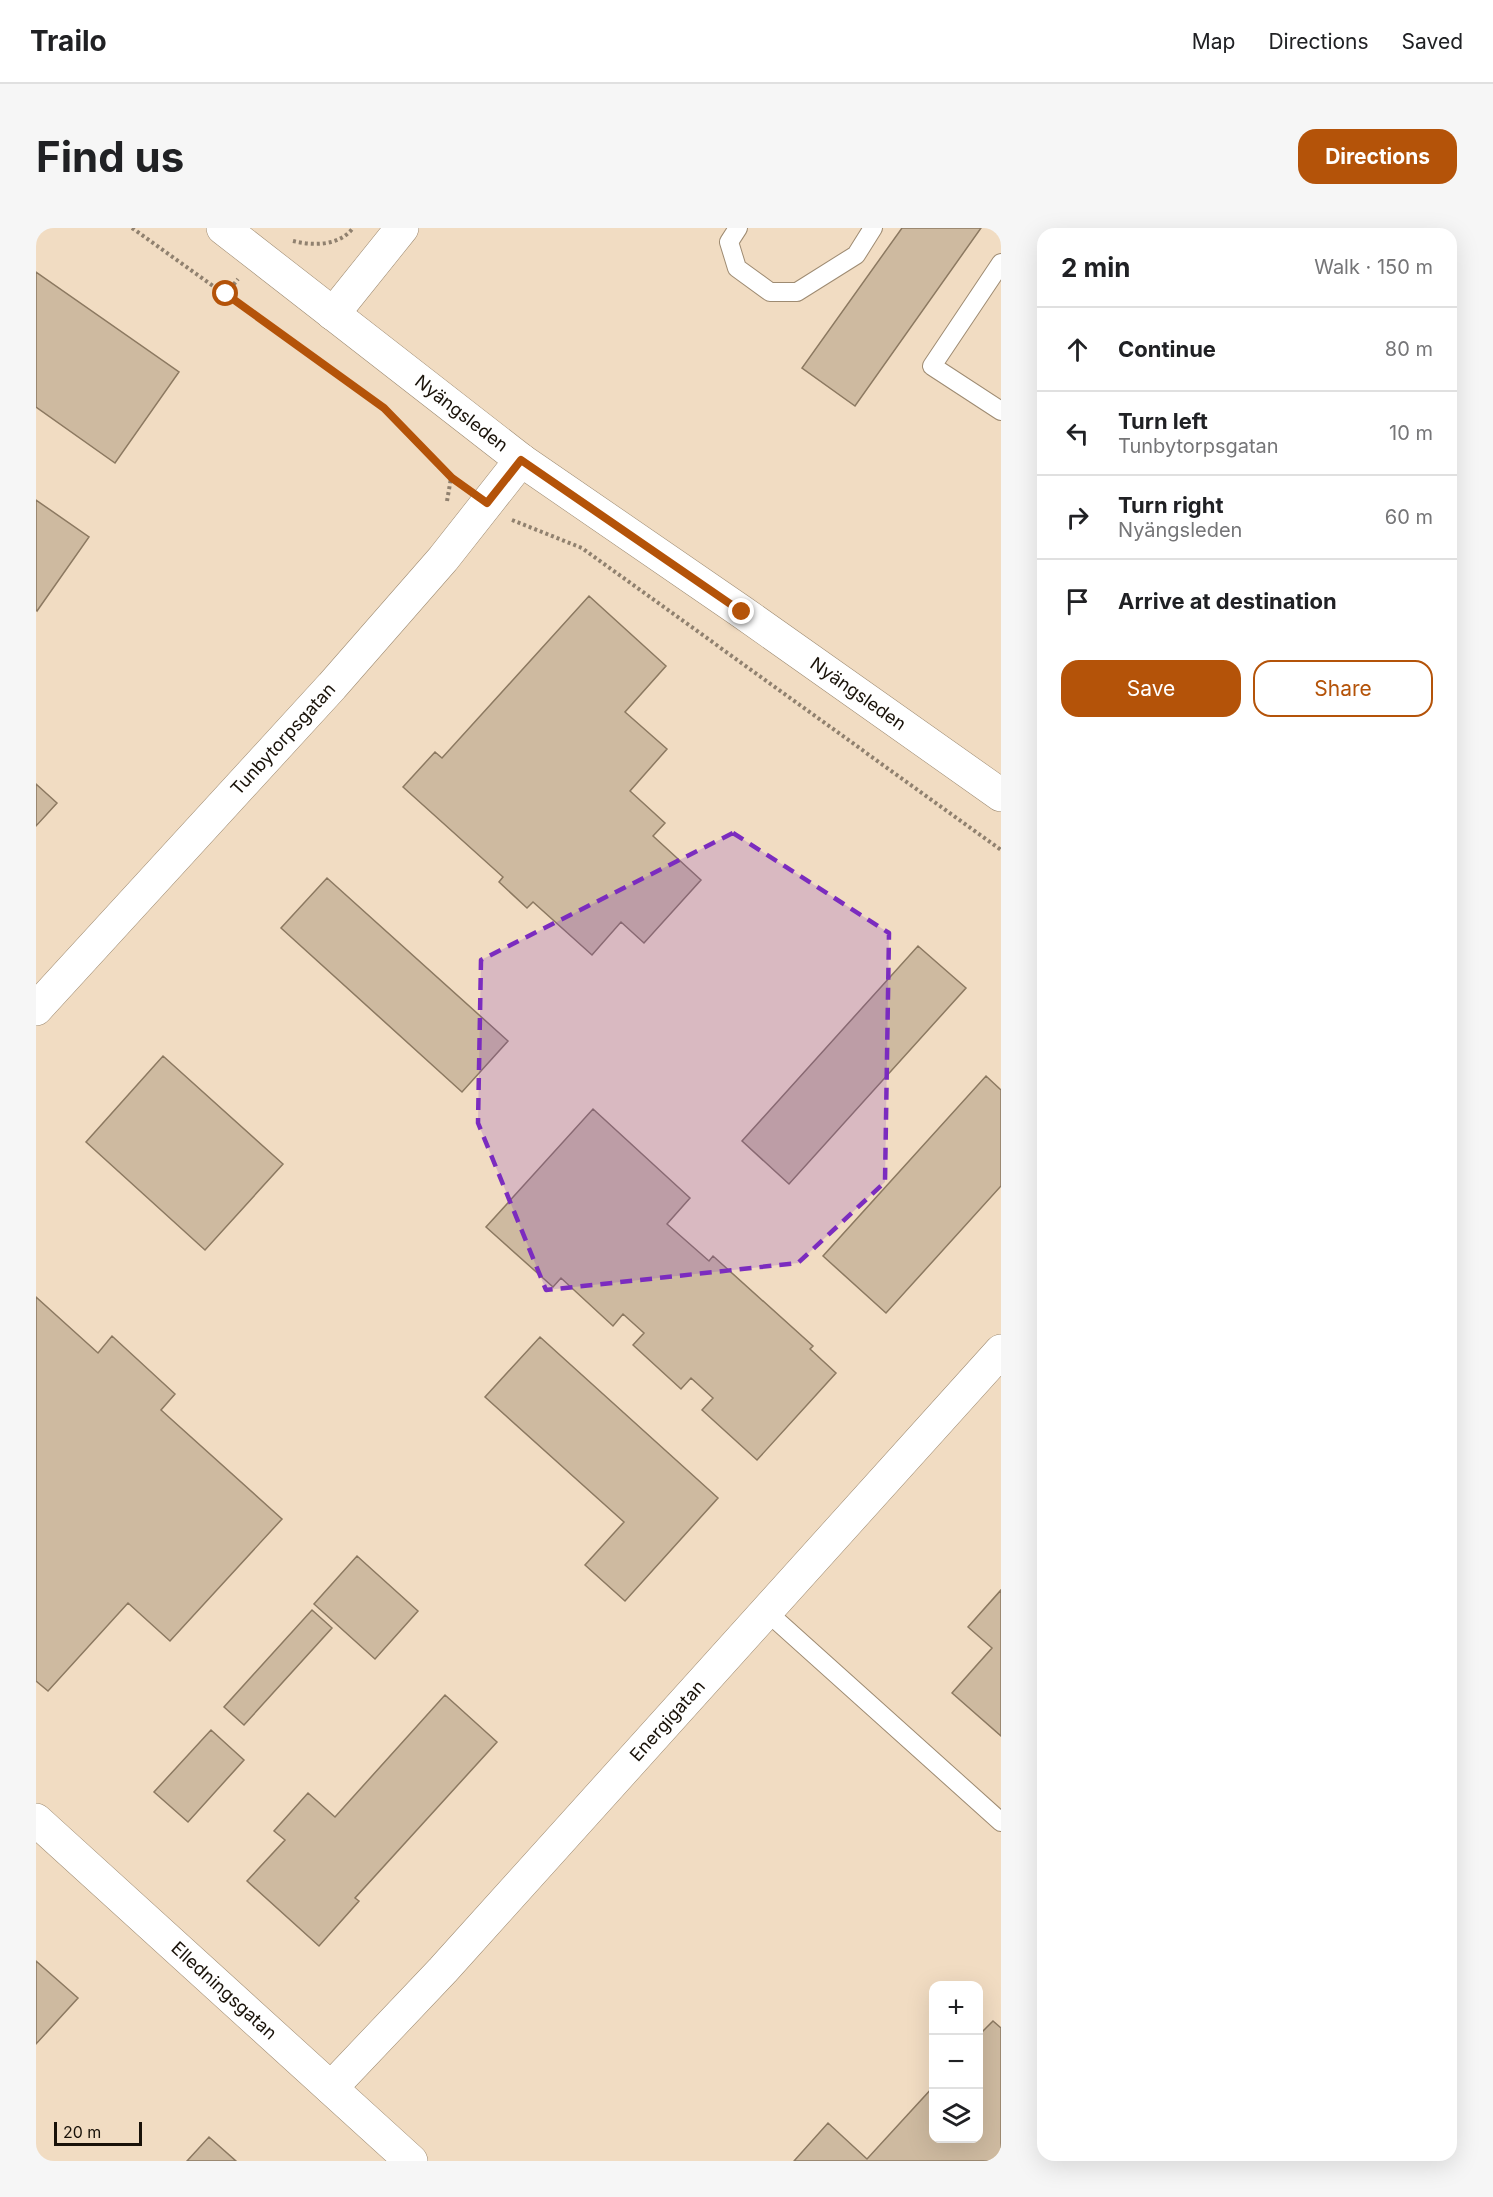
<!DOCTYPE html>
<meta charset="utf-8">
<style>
body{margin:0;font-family:Inter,sans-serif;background:#f6f6f6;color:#202124}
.controls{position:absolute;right:18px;bottom:18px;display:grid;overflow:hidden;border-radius:12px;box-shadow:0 6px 24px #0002}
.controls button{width:54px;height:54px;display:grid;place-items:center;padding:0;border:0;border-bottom:2px solid #e0e0e0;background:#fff;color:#202124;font:30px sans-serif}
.scale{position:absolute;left:18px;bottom:15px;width:88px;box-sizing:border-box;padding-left:6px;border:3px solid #191209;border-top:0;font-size:16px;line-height:21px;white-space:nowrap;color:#191209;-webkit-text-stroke:4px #f1dcc2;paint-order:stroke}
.stop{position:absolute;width:18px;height:18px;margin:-14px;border:4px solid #b45309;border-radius:50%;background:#fff}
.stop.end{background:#b45309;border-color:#fff;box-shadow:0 2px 6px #0008}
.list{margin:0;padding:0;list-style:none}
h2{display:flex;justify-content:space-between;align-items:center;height:78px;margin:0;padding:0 24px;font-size:26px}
h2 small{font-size:20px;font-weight:400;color:#757577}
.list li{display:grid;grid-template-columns:39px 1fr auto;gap:18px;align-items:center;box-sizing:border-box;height:84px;padding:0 24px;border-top:2px solid #e0e0e0}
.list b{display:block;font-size:22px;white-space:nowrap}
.list p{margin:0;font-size:20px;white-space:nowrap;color:#757577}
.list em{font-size:20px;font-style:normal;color:#757577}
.actions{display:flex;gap:12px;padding:18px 24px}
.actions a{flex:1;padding:14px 0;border:2px solid #b45309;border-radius:18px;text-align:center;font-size:21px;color:#b45309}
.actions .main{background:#b45309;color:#fff}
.icon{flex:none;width:33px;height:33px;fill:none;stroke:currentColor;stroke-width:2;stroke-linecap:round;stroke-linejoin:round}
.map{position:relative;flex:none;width:965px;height:1933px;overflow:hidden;border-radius:18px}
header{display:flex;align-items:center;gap:36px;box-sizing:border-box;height:84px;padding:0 30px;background:#fff;border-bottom:2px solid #e0e0e0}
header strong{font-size:28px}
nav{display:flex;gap:33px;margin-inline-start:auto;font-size:21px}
.intro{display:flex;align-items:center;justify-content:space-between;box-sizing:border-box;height:144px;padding:0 36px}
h1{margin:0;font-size:42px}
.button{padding:15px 27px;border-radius:18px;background:#b45309;color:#fff;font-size:21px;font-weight:700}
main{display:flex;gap:36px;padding:0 36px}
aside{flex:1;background:#fff;border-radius:18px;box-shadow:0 6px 24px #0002}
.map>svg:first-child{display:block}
.building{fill:#cebaa0;stroke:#8c7961;stroke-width:1.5}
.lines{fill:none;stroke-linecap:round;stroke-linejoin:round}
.lane-casing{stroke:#9e8b72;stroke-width:20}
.street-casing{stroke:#9e8b72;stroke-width:34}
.secondary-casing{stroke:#9e8b72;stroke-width:34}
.path{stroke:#90816f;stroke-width:4;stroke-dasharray:3 3;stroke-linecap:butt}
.lane{stroke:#fff;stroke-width:18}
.street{stroke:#fff;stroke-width:33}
.secondary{stroke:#fff;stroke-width:33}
.route{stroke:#b45309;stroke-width:8}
.marked{fill:#7b2cbf;fill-opacity:0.2;stroke:#7b2cbf;stroke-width:4.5;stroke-dasharray:12 8;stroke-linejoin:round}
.labels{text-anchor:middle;stroke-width:4.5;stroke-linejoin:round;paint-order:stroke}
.street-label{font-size:18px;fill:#191209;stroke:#f1dcc2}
</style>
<header>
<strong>Trailo</strong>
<nav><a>Map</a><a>Directions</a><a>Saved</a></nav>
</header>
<div class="intro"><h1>Find us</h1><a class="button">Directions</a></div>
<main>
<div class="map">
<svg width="965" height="1933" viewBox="0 0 965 1933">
<rect width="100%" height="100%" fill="#f1dcc2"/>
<path class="building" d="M866,0H945L819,178L766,140Z
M0,44L143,144L79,235L0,179Z
M0,272L53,309L1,383L0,382Z
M553,368L630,438L589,484L631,521L594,563L629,595L617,608L665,652L608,715L585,694L556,727L497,674L491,680L463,654L467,649L367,559L399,524L406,530Z
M0,556L21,575L0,598Z
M291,650L472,813L426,864L245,700Z
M882,718L930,760L753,956L706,913Z
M127,828L247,936L169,1022L50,914Z
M950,848L965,862V958L850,1085L787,1028Z
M557,881L654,970L631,996L673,1033L677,1028L777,1118L774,1121L800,1145L721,1232L666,1182L677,1170L655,1150L645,1161L597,1117L608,1105L587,1086L577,1098L525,1050L517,1059L450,999Z
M0,1069L62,1125L76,1108L139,1166L125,1182L246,1291L134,1413L92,1375L12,1463L0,1453Z
M504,1109L682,1270L589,1373L549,1337L588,1294L449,1169Z
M321,1328L382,1383L339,1431L278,1376Z
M965,1362V1508L916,1465L956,1420L932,1399Z
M276,1382L296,1400L208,1497L188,1479Z
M409,1467L461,1514L319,1670L323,1673L283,1718L211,1653L249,1612L238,1603L272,1565L299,1589Z
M175,1502L208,1532L152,1594L118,1564Z
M0,1733L42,1770L0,1816Z
M957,1793L965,1800V1933H758L792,1895L831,1931L898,1858V1910H942V1808Z
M173,1909L200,1933H151Z"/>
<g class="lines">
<g class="lane-casing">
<path id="lane" d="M702,0L693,14L701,40L734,64H761L820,27L837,0
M965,35L896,138L965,183
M730,1383L965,1594"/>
</g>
<g class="street-casing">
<g id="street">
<path d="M297,86L366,0"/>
<path id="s1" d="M0,781L296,458L407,331L485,232"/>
<path id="s2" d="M0,1592L375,1933"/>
<path id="s3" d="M295,1860L407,1742L965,1123"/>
</g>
</g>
<g class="secondary-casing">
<g id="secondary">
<path id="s4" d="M187,0L485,232L706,384L965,567"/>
</g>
</g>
<path class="path" d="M96,0L348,180L416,250L426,257
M257,13C278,18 303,18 317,0
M190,66L202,51
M411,273L415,250
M476,292L546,320L965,622"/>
<use href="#lane" class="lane"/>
<use href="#street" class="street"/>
<use href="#secondary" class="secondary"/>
</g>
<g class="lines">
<path class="route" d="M190,66L348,180L416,250L451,275L485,232L706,384"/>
</g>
<path class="marked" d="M697,605L853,705L849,954L762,1035L510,1062L442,895L445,732Z"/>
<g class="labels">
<g class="street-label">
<text dy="6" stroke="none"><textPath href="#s4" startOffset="302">Nyängsleden</textPath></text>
<text dy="6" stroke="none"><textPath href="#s4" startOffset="788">Nyängsleden</textPath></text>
<text dy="6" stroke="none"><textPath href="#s1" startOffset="366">Tunbytorpsgatan</textPath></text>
<text dy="6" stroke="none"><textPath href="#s3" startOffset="498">Energigatan</textPath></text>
<text dy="6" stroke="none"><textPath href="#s2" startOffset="254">Elledningsgatan</textPath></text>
</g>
</g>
</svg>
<div class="controls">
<button>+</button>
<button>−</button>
<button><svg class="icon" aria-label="layers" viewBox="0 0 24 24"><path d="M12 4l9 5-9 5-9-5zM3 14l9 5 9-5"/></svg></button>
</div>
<div class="scale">20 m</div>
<div class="stop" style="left:190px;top:66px"></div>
<div class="stop end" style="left:706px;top:384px"></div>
</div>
<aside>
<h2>2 min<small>Walk · 150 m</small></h2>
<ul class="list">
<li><svg class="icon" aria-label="ahead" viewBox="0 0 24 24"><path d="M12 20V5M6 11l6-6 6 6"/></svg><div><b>Continue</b></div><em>80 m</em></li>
<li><svg class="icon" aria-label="left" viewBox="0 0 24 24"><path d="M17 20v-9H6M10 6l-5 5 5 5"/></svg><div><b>Turn left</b><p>Tunbytorpsgatan</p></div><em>10 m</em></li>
<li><svg class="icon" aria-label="right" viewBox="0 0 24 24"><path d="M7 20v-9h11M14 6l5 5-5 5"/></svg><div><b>Turn right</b><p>Nyängsleden</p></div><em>60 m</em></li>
<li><svg class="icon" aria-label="arrive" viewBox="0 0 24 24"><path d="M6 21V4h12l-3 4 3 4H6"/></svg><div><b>Arrive at destination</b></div></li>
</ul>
<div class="actions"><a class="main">Save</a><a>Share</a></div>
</aside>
</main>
